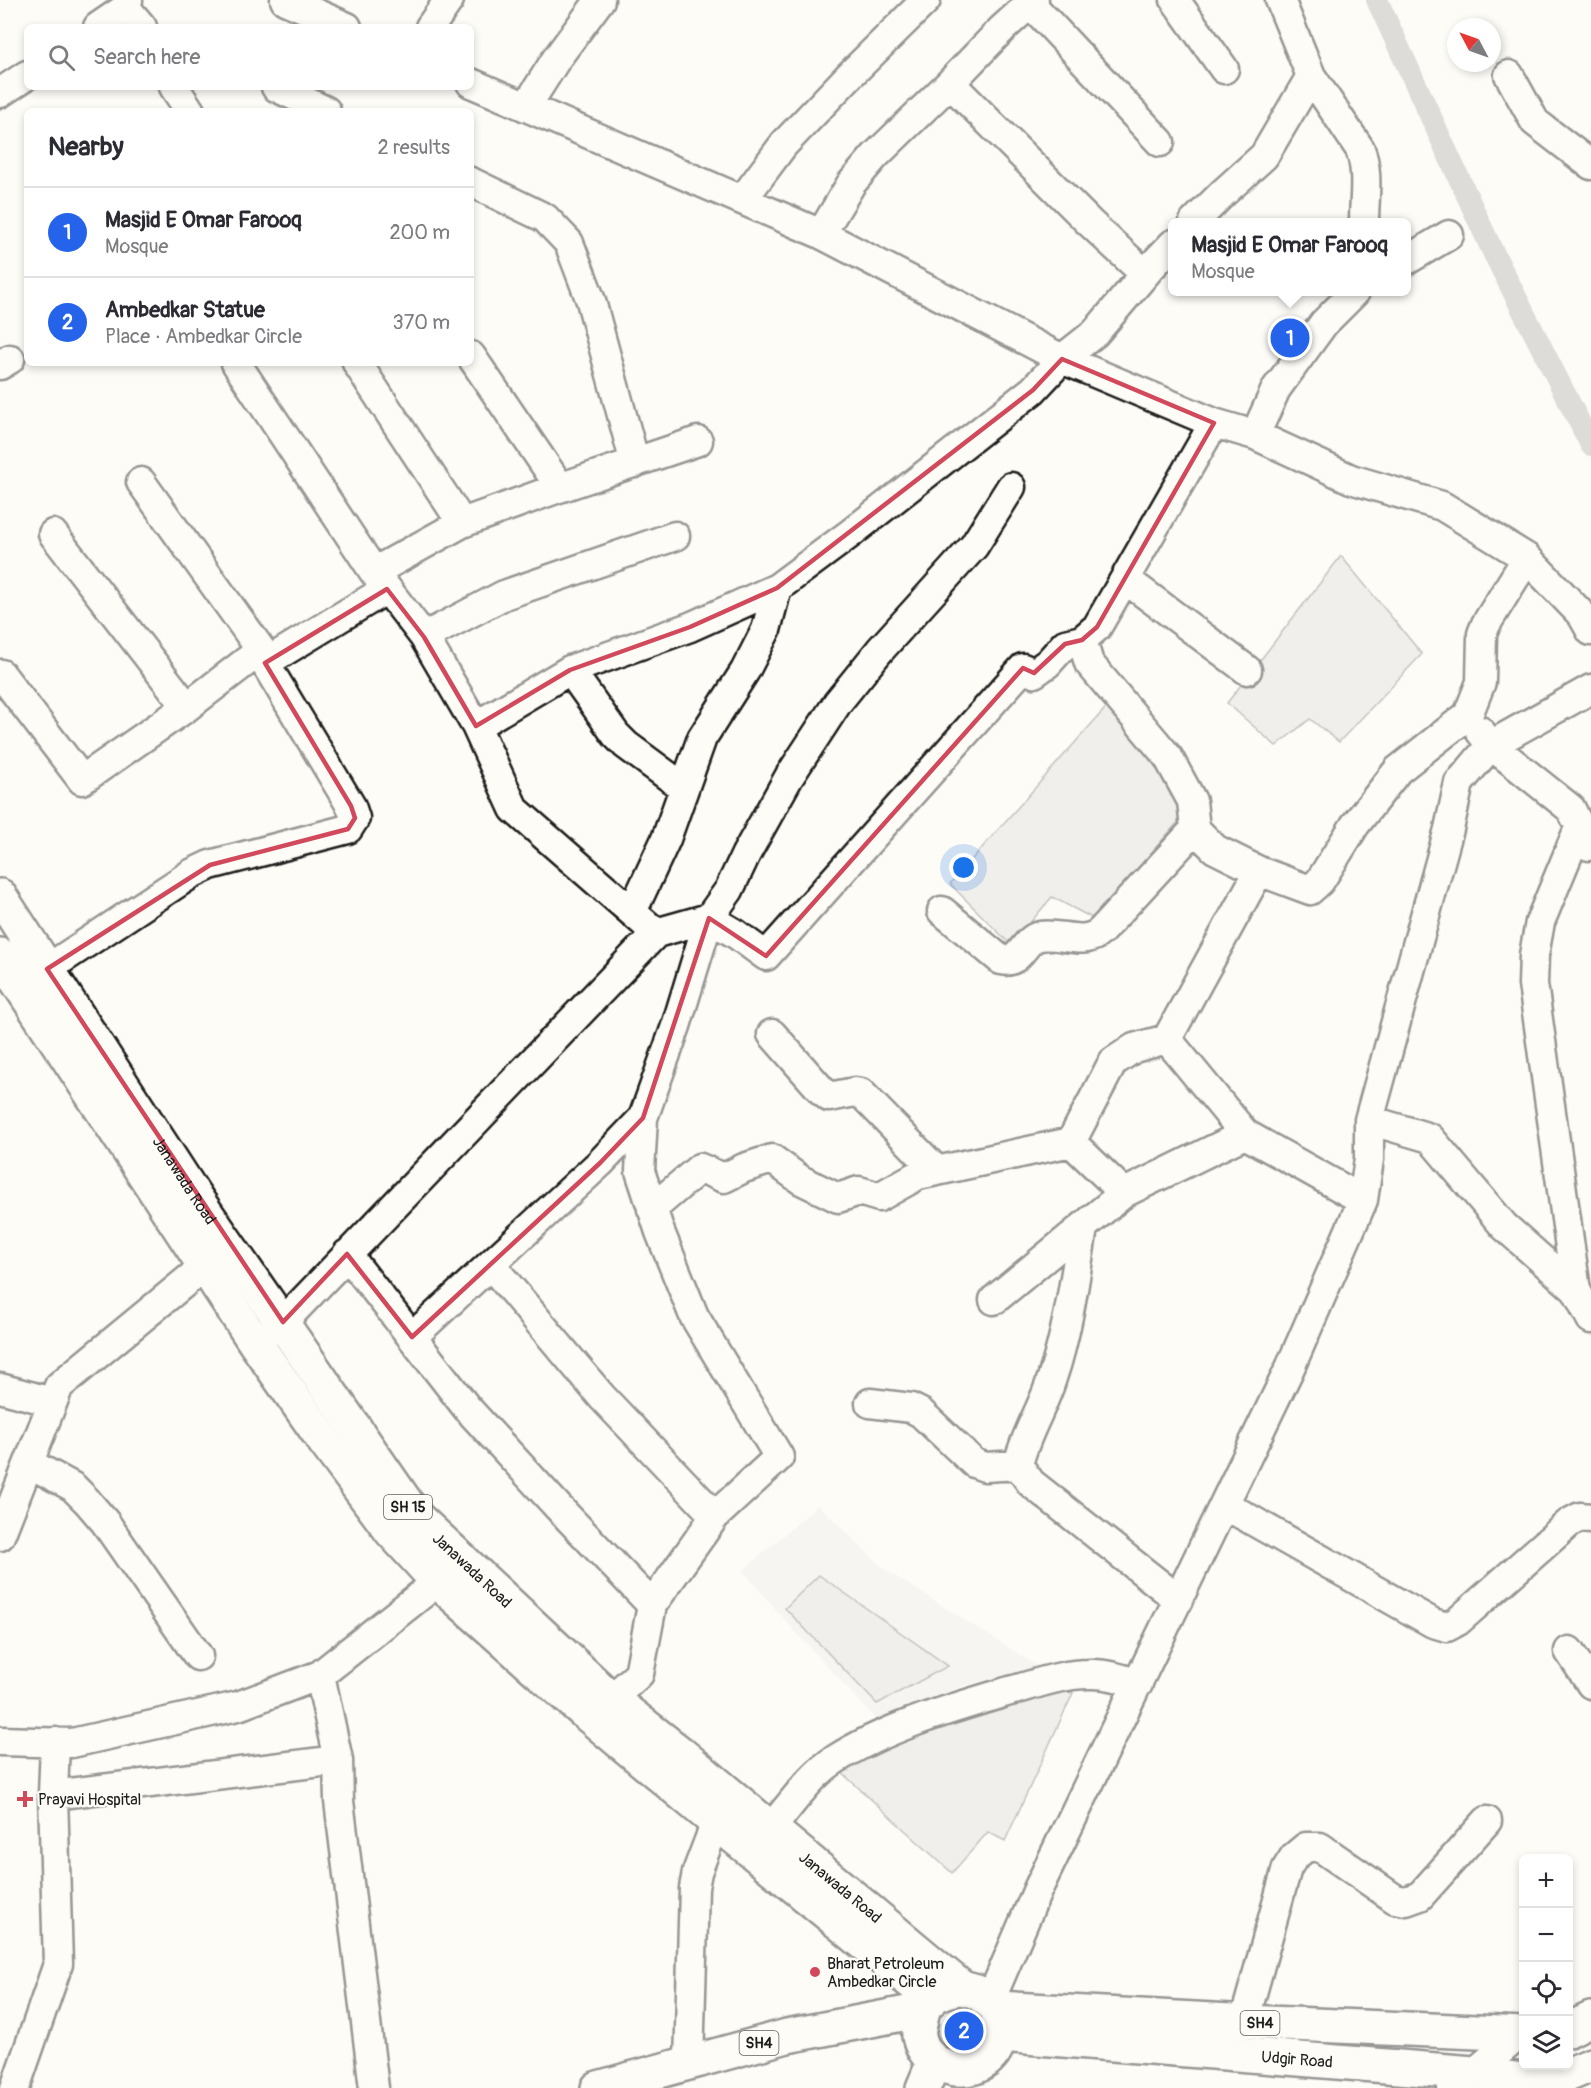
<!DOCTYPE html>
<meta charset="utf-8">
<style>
body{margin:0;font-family:Pangolin,sans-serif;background:#f7f7f7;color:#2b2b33}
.controls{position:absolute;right:18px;bottom:18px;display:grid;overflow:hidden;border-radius:9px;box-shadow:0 3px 9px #0003}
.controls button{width:54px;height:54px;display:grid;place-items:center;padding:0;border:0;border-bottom:2px solid #e1e1e2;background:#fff;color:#2b2b33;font:30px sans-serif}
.compass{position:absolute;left:1447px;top:18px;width:54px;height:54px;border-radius:50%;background:#fff;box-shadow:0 3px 9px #0003;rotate:311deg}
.you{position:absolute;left:964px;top:868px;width:21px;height:21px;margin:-15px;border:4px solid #fff;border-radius:50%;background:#1a73e8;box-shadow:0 0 0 9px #1a73e833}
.badge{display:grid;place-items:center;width:39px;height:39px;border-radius:50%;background:#2563eb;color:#fff;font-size:20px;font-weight:700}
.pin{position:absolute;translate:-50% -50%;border:3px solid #fff;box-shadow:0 2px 6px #0006}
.popup{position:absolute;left:1168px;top:218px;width:243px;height:78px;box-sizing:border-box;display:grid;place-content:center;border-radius:9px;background:#fff;filter:drop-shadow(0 2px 4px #0005);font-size:20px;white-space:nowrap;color:#7c7c81}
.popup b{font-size:22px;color:#2b2b33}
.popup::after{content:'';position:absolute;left:50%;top:100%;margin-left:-12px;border:12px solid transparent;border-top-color:#fff}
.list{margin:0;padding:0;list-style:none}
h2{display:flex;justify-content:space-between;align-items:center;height:78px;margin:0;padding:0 24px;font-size:26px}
h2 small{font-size:20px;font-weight:400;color:#7c7c81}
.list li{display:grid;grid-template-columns:39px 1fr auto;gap:18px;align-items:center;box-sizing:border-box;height:90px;padding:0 24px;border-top:2px solid #e1e1e2}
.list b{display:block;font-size:22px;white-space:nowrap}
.list p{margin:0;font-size:20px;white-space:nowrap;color:#7c7c81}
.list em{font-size:20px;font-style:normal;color:#7c7c81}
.icon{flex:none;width:33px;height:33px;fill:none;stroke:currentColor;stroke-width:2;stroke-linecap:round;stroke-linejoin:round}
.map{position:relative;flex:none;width:1591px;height:2088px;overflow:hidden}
.search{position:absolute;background:#fff;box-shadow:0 3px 9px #0003;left:24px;top:24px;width:450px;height:66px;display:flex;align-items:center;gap:15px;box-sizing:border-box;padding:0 21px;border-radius:9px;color:#7c7c81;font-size:22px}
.panel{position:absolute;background:#fff;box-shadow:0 3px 9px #0003;left:24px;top:108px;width:450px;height:258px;border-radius:9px}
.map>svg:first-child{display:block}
.built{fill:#eeede9}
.green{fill:#e0dfdb;stroke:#7e7e7c;stroke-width:1.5}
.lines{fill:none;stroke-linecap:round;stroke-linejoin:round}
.canal{stroke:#b7b6b2;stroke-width:22}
.minor-casing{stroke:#1c1c1c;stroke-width:33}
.major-casing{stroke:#1c1c1c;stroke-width:38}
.highway-casing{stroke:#1c1c1c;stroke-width:38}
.minor{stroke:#fdfcf7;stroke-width:28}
.major{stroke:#fdfcf7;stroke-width:33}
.highway{stroke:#fdfcf7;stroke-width:33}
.marked{fill:none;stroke:#d1495b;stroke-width:4.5;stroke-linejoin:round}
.poi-dot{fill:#d1495b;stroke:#fdfcf7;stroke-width:2}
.labels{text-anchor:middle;stroke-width:4.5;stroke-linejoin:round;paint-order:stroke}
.shield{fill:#fdfcf7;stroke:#605f5e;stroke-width:1.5}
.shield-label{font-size:15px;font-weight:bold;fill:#1c1c1c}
.street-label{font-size:16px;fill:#1c1c1c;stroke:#fdfcf7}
.poi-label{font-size:16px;fill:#1c1c1c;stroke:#fdfcf7;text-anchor:start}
</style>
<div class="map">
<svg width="1591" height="2088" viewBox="0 0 1591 2088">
<rect width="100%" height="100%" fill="#fdfcf7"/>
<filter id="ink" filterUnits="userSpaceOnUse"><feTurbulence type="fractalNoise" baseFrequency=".0167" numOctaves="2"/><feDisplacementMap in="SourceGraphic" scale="12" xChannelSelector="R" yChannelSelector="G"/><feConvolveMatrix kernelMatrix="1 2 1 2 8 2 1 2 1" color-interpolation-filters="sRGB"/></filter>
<g filter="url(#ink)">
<path class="built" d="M818,1505L884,1569L1039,1667L962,1686L877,1720L792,1628L743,1571Z"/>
<path class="green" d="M1341,556L1422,654L1339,742L1310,719L1276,746L1227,703Z
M1111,702L1161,763L1184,815L1094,919L1052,897L1011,945L950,884Z
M819,1575L948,1666L877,1704L785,1608Z
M1062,1691L1073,1693L1005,1841L988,1832L952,1873L841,1772L898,1739L976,1709Z"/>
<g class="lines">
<path class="canal" d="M1377,0L1493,252L1591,445"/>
<g class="minor-casing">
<path id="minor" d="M128,0L126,8L142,27
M285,0L347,27
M1175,0L1224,69
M1280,0L1311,76L1360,149C1369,173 1364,197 1364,222
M1030,3L1160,142
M98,27L126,8
M430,27L449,0
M1509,75L1535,122L1591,165
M471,83L821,234L1062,359L1214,423L1255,435L1351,479L1442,506L1527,558L1582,615L1591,631
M950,83L1089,222L1145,274
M174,87L190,111
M276,87L326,111
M0,93L27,75
M526,107L557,58L600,0
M471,182L545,218L569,243L591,301L635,463
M743,199L784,144L849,76L926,0
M1194,222L1223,193L1264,156L1311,76
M821,234L851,184L875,156L950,83L1002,29L1034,0
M1407,260L1449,235
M471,356L560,487
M236,363L374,572L424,637L476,726L514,809L656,933L283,1322L264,1335
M357,363L462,523
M0,365L10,359
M1255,435L1276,389L1324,323L1355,292
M141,482L261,650
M53,534L187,707
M374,572L462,523L553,490L698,441
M1125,579L1247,670
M424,637L504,595L675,536
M1082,640L1089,663L1168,757L1192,801L1195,829L1215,849L1259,871L1310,890L1320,881L1355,825L1398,770L1468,715L1481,682L1482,634L1486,624L1527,558
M570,670L616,735L626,745L684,788
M0,675L1,674L82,780L187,707L261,650L265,663L387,589
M476,726L570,670L690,627L777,588L851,533L1033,390L1062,359L1095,333L1151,267L1173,244
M1480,731L1491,745L1571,809L1589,846
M942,911L1001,960C1021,965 1023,939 1040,936C1060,932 1084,947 1101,931L1195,829
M632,912L666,839L702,738L745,671L766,630L777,588
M656,933L709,918L736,934L766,956L1023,668L1034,673L1048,663L1065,644L1082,640L1097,627L1214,423
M47,969L191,874L210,865L348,829L355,818L351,806L265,663
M772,1034L823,1092L829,1097L855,1092L861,1093L937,1171
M1167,1039L1245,1134
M1369,1120L1430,1138L1504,1226L1576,1290L1591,1319
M1071,1142L1113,1062L1134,1048L1167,1039L1259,871
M652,1209L700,1168L724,1178L744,1168L772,1159L801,1180L838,1198L859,1191L879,1197L918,1175L1071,1142L1124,1193
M1083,1228C1075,1277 1068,1331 1052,1378C1043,1408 1025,1434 1018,1465L1031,1483L1179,1600
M347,1254L467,1408L558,1507L652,1605
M491,1265L602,1397L715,1516
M1576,1290L1533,984L1534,955L1540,922L1579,828
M994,1300L1124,1193L1245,1134L1363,1200
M412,1337L600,1163L643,1118
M0,1388L52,1402
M870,1403L911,1408L921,1413L974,1463L985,1467L1018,1465
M29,1463L73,1487L87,1501L105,1522L198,1656
M1225,1505L1433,1623L1447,1627L1458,1621L1569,1523L1580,1517L1591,1518
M0,1536L59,1386L206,1265
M1569,1651L1591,1684
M320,1675L338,1760L339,1801L374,2088
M611,1699L639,1674L652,1605L715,1516L779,1457L694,1316L660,1232L640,1171L643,1118L676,1026L709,918L729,890L746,854L789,777L838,702L880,650L974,546L1011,487
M0,1741L72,1743L238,1706L320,1675L455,1568
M53,1795L338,1760
M771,1828C791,1805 810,1775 836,1759C886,1727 953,1708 1010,1691C1036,1684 1062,1674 1089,1674C1106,1673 1123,1679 1138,1684
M990,2001L1038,1889L1289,1370L1363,1200L1369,1159V1120L1449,829L1459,783L1491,745L1591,689
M1244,2022L1287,1868L1294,1857L1306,1847H1320L1395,1899L1406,1901L1420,1896L1487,1821
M689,2063L694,1888L697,1872L716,1822
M15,2088L58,1964L53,1795L55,1742
M1452,2088L1474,2073L1520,2034"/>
</g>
<g class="major-casing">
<g id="major">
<path id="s1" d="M0,896L196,1198L416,1517L611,1699L680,1753L962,1988"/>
<path d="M0,955L254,1341L324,1441L392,1532L438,1582L582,1710L716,1822L932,1999"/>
<path d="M923,2088L934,2062"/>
</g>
</g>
<g class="highway-casing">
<g id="highway">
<path d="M962,1988L977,1992L997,2008C998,2016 1001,2027 1000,2035C994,2081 928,2080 919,2036C918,2030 921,2021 922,2014C926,1996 946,1989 962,1988Z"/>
<path d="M997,2008L1268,2023L1524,2034"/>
<path d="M1568,2030L1591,2019"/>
<path id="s2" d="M1000,2035L1474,2073C1497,2076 1522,2082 1546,2080C1561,2079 1577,2071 1591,2065"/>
<path d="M598,2088L787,2036L923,2010"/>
</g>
</g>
<use href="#minor" class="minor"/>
<use href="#major" class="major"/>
<use href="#highway" class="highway"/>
</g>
</g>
<path d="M0 0H1591V2088H0ZM1062,359L1214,423L1097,627L1082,640L1065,644L1034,673L1023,668L766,956L709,918L643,1118L600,1163L412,1337L347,1254L283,1322L47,969L210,865L348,829L355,818L351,806L265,663L387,589L424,637L476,726L570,670L690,627L777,588L1033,390Z" fill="#fdfcf7" fill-opacity=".55" fill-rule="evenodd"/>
<path class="marked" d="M1062,359L1214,423L1097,627L1082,640L1065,644L1034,673L1023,668L766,956L709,918L643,1118L600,1163L412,1337L347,1254L283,1322L47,969L210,865L348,829L355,818L351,806L265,663L387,589L424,637L476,726L570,670L690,627L777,588L1033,390Z"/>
<g class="poi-dot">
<path d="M22 1790h6v6h6v6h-6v6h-6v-6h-6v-6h6z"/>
<circle cx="815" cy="1972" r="6"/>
</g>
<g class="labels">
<g class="shield">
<rect x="384" y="1495" width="48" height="24" rx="4.5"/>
<rect x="1240.5" y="2011" width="39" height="24" rx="4.5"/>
<rect x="739.5" y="2031" width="39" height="24" rx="4.5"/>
</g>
<g class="shield-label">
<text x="408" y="1512">SH 15</text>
<text x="1260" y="2028">SH4</text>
<text x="759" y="2048">SH4</text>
</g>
<g class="street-label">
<text dy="6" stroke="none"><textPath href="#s1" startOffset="339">Janawada Road</textPath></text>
<text dy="6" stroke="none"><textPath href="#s1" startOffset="825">Janawada Road</textPath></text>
<text dy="6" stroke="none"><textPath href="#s1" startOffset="1311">Janawada Road</textPath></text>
<text dy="6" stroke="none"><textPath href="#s2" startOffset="298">Udgir Road</textPath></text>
</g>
<g class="poi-label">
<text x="38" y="1805">Prayavi Hospital</text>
<text x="827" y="1969">Bharat Petroleum<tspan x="827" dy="18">Ambedkar Circle</tspan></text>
</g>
</g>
</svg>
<div class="controls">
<button>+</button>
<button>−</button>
<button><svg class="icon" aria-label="locate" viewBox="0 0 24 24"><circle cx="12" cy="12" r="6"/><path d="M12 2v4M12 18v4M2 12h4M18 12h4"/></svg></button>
<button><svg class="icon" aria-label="layers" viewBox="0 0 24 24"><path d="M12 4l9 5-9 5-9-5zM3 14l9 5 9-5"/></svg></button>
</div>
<svg class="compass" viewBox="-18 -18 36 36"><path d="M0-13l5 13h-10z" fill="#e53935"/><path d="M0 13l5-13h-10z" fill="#7c7c81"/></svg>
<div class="you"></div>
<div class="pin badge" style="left:1290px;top:338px">1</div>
<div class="popup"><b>Masjid E Omar Farooq</b>Mosque</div>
<div class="pin badge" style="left:964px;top:2031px">2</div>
<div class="search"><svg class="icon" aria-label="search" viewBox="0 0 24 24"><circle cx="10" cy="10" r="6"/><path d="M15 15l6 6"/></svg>Search here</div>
<section class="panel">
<h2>Nearby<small>2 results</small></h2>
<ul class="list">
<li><span class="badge">1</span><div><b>Masjid E Omar Farooq</b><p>Mosque</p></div><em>200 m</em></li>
<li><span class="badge">2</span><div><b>Ambedkar Statue</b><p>Place · Ambedkar Circle</p></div><em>370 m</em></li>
</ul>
</section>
</div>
